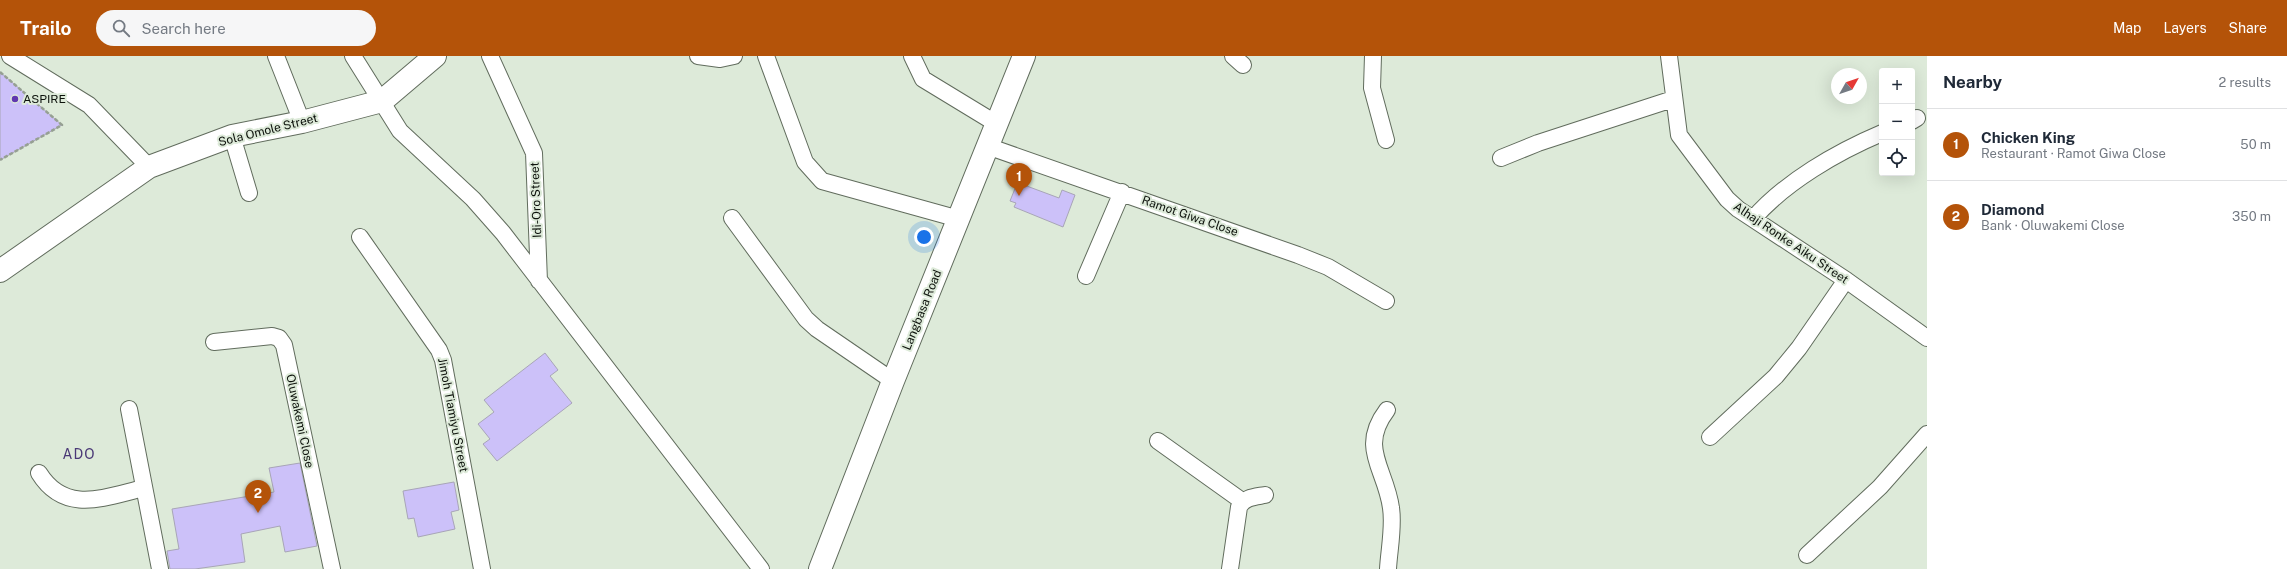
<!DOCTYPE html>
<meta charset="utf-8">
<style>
body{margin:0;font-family:"Public Sans",sans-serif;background:#f6f6f7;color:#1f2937}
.controls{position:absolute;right:12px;top:12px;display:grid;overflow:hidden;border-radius:4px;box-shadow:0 4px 16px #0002}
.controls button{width:36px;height:36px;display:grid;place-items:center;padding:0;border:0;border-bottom:1px solid #e0e1e3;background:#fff;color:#1f2937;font:20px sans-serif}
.compass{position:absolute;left:1831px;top:12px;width:36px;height:36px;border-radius:50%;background:#fff;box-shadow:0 4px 16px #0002;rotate:50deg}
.you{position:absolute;left:924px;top:181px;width:14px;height:14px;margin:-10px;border:3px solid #fff;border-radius:50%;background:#1a73e8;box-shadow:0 0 0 6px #1a73e833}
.badge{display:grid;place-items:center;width:26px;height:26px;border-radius:50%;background:#b45309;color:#fff;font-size:13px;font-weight:700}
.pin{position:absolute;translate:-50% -33px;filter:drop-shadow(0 1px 2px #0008)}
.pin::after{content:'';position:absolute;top:21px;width:14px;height:12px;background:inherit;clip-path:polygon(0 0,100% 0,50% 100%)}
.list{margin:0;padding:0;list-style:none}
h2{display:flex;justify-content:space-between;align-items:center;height:52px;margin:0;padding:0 16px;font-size:17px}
h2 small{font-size:13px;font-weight:400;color:#747a83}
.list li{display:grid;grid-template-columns:26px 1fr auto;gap:12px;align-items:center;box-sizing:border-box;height:72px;padding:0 16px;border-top:1px solid #e0e1e3}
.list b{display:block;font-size:15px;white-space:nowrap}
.list p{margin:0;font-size:13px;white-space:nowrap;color:#747a83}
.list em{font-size:13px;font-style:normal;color:#747a83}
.icon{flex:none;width:22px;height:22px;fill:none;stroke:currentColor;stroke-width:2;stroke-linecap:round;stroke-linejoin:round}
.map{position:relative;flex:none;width:1927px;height:513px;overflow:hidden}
header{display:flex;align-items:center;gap:24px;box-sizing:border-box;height:56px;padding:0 20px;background:#b45309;color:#fff}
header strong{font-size:19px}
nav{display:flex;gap:22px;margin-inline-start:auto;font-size:14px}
.search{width:280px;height:36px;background:#f6f6f7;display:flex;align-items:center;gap:10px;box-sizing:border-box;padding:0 14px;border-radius:22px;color:#747a83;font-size:15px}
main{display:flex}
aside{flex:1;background:#fff}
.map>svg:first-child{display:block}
.building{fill:#ccc1f9;stroke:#a8a5b7}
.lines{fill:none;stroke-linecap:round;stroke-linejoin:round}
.street-casing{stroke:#616c5d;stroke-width:18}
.secondary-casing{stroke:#616c5d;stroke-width:24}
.path{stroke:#96a093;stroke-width:2.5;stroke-dasharray:4 2;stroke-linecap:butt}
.street{stroke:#fff;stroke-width:16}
.secondary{stroke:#fff;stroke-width:22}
.poi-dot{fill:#6037af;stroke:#ddead9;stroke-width:1.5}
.labels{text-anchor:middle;stroke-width:4;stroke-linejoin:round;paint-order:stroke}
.poi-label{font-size:12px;fill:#0d120c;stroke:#ddead9;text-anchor:start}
.street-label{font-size:12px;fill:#0d120c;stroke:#ddead9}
.quarter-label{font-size:14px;letter-spacing:1px;fill:#4a3976;stroke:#ddead9}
</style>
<header>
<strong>Trailo</strong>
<div class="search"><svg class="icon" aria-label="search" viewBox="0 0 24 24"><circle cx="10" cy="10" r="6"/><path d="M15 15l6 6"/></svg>Search here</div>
<nav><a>Map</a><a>Layers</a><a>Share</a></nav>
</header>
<main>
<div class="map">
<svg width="1927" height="513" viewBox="0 0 1927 513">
<rect width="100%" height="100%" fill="#ddead9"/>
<path class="building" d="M0,16L62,69L0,104Z
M1024,129L1059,142L1062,134L1075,139L1063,171L1014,151L1016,147L1010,145L1016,130L1023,132Z
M545,297L558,314L550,320L572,347L497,405L483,388L490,383L478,368L494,356L484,344Z
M300,407L317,490L285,496L280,470L241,478L245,506L195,513H170L167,495L179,493L172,453L274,436L269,412Z
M454,426L459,454L451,456L455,473L418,481L414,462L408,463L403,435Z"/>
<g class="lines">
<g class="street-casing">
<path id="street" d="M10,0L89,49L149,111
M276,0L302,66
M353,0L400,75L473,143L503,177L761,513
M490,0L534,97L539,225
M698,0L720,3L734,0
M766,0L805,106L822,125L959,163
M912,0L923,23L997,68
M1233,0L1243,9
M1373,0L1372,32L1386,84
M1669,0L1679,79L1727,143L1738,153L1846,224L1927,282
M1912,65L1917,62
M232,80L249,137
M987,90L1298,199L1328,211L1386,245
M1501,102L1538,87L1673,43
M732,162L806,263L817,273L893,325
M1753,163C1785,126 1837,96 1882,77
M360,181L439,294L443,304L482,513
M1086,220L1122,136
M214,286L272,280L279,282L284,289L332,513
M129,353L160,513
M1387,354C1358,392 1386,413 1391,452C1394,471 1389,494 1388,513
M1710,381L1776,320L1799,292L1846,224
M1158,385L1242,445
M39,417C65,459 105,441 144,432
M1807,499L1880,431L1927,378
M1230,513L1239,451C1245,441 1254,441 1265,439"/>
</g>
<g class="secondary-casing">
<path id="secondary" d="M0,215L149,111L232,80L302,66L382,45L435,0
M820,513L893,325L1024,0"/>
</g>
<path class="path" d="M0,16L62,69L0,104"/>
<use href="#street" class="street"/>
<use href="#secondary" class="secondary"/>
</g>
<circle class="poi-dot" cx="15" cy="43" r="4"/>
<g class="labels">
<g class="poi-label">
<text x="23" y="47">ASPIRE</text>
</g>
<g class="street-label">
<text transform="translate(268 74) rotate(-14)" y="4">Sola Omole Street</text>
<text transform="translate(536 144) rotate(-92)" y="4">Idi-Oro Street</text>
<text transform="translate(1190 160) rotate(19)" y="4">Ramot Giwa Close</text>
<text transform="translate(1791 187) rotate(34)" y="4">Alhaji Ronke Aiku Street</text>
<text transform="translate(922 254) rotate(-68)" y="4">Langbasa Road</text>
<text transform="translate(453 359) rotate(79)" y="4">Jimoh Tiamiyu Street</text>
<text transform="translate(300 365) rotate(78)" y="4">Oluwakemi Close</text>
</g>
<g class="quarter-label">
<text x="79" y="403">ADO</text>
</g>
</g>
</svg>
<div class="controls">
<button>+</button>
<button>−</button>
<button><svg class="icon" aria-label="locate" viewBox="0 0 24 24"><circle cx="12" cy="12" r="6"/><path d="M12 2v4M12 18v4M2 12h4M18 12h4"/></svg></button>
</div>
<svg class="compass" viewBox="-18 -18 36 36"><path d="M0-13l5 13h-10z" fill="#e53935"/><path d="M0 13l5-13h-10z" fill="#747a83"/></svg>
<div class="you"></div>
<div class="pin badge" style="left:1019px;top:140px">1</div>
<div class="pin badge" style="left:258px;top:457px">2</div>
</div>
<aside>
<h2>Nearby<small>2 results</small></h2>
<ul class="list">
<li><span class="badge">1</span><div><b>Chicken King</b><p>Restaurant · Ramot Giwa Close</p></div><em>50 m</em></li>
<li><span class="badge">2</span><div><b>Diamond</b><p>Bank · Oluwakemi Close</p></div><em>350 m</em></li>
</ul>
</aside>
</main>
